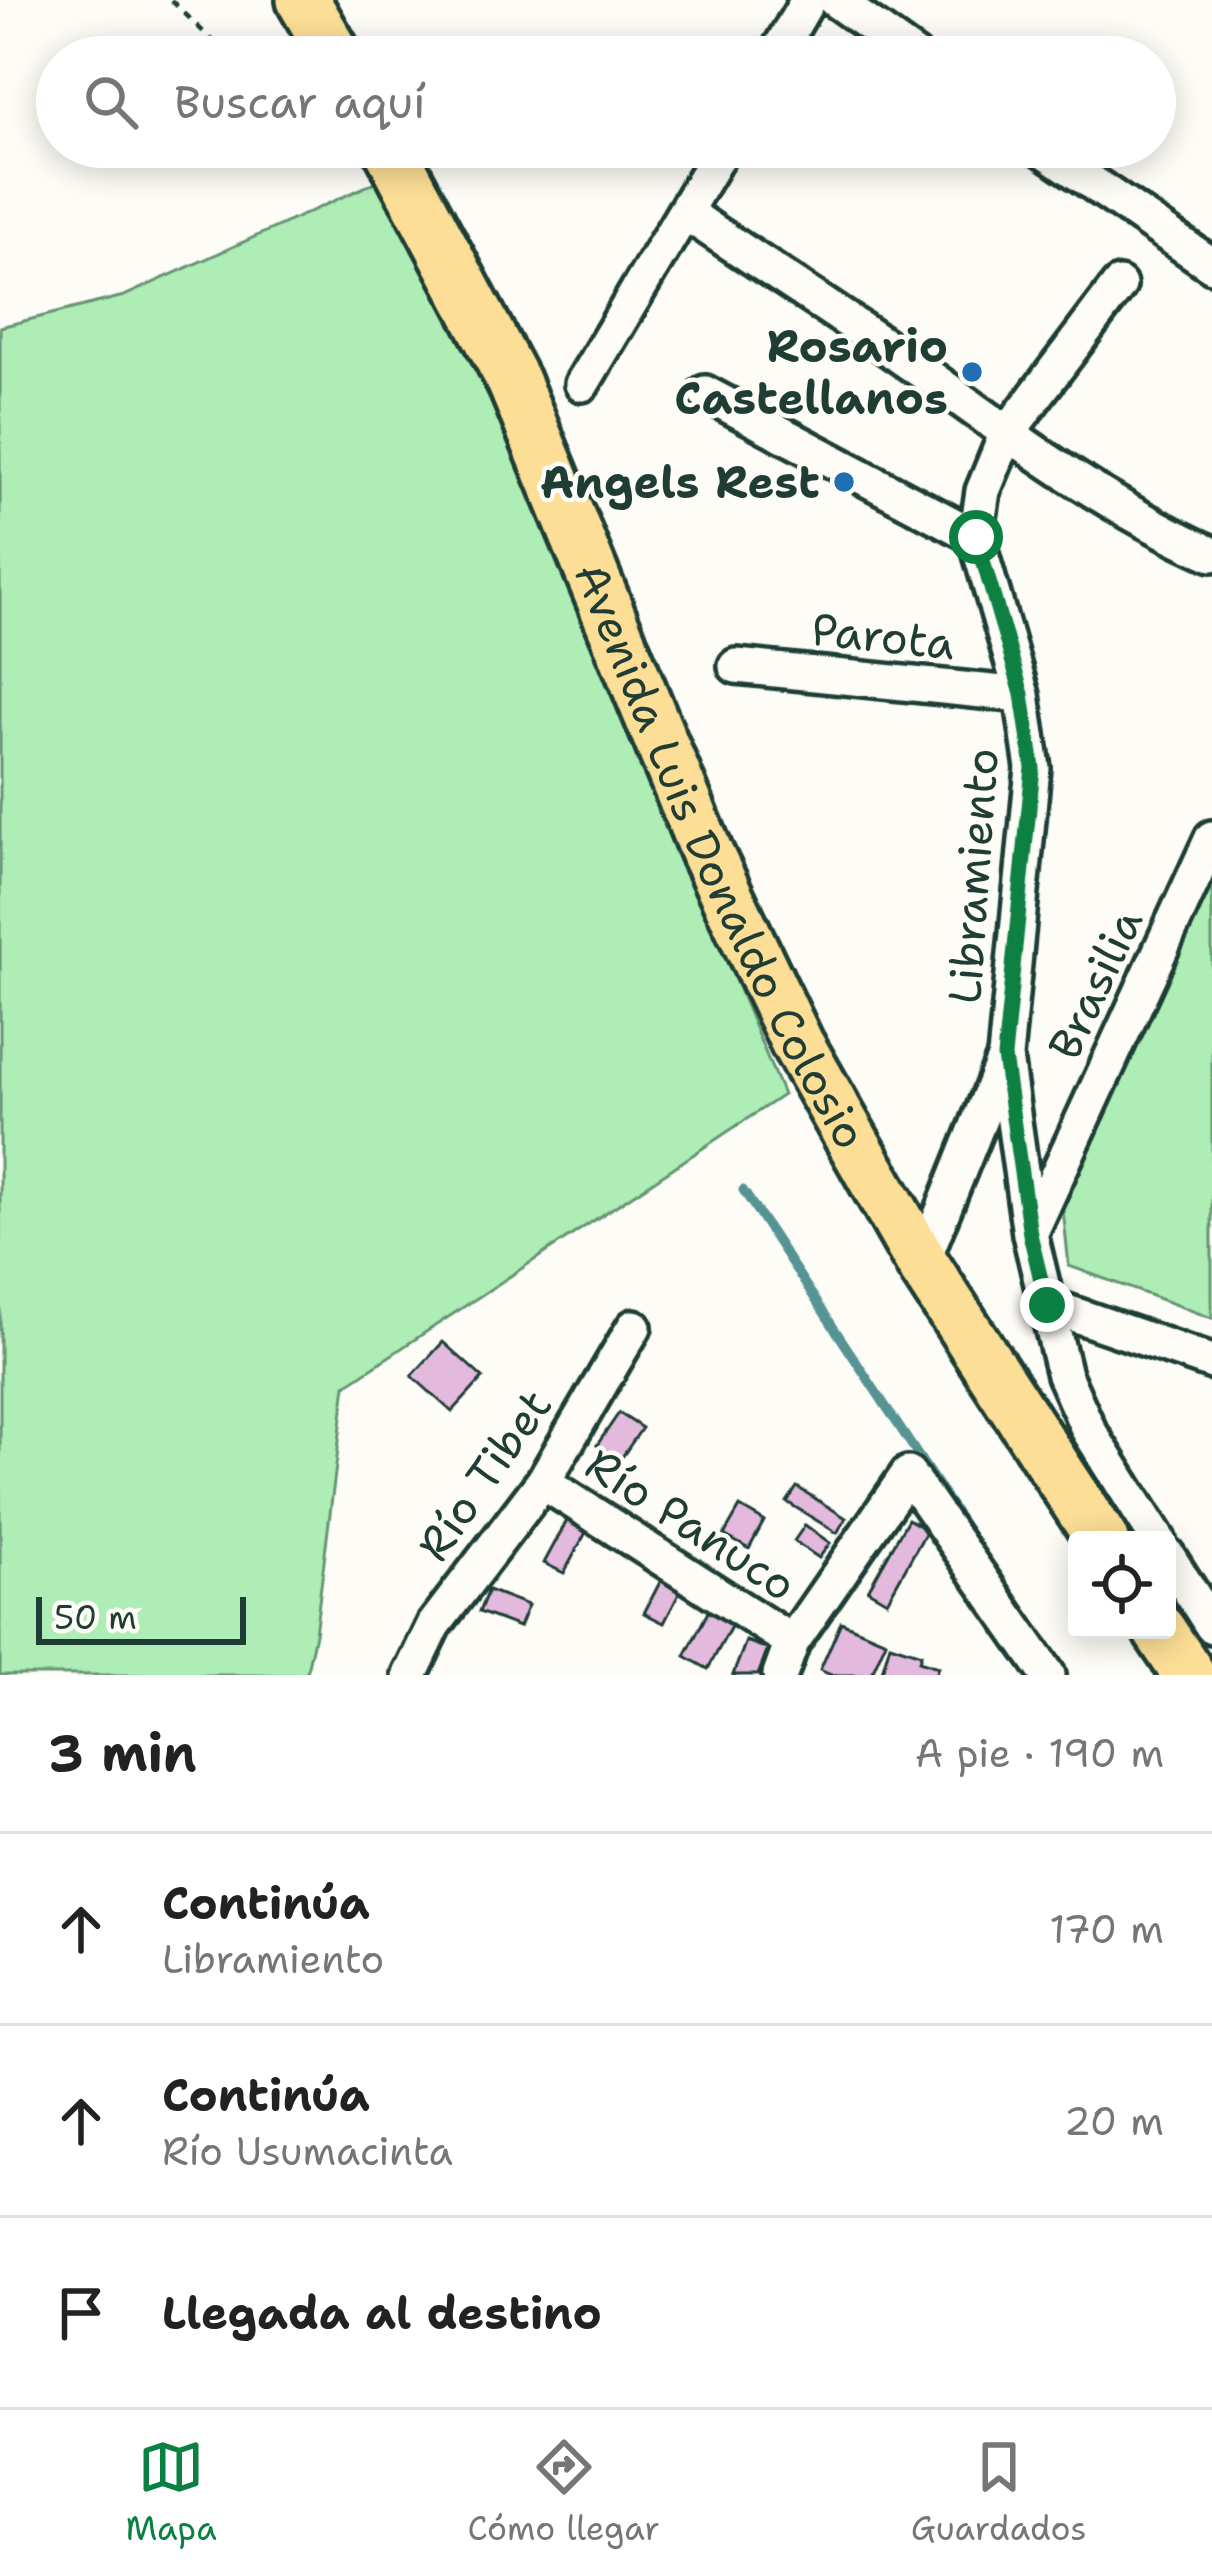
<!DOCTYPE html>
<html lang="es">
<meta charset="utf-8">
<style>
body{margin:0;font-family:"Shantell Sans",sans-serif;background:#f6f6f6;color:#222}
.controls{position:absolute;right:36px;bottom:36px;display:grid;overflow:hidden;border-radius:12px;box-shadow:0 6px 30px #0003}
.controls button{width:108px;height:108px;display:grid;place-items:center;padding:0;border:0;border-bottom:3px solid #e0e0e0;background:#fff;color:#222;font:60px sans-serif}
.scale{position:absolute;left:36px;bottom:30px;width:210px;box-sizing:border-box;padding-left:12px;border:6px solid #1f3d34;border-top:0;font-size:33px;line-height:42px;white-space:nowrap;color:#1f3d34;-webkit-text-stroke:9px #fdfcf7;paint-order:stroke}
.stop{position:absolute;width:36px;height:36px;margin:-27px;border:9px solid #0b8043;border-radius:50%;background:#fff}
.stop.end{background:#0b8043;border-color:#fff;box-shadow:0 3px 12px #0008}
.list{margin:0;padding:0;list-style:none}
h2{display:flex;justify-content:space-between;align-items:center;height:156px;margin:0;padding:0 48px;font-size:51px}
h2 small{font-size:39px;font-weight:400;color:#767676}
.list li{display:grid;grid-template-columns:78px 1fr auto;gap:36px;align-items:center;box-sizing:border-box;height:192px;padding:0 48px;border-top:3px solid #e0e0e0}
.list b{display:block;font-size:45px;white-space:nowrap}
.list p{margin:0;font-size:39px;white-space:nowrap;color:#767676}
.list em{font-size:39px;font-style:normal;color:#767676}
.icon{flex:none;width:66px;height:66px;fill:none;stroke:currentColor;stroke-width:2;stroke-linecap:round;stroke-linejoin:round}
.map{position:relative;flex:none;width:1212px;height:1675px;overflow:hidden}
.search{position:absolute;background:#fff;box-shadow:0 6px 30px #0003;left:36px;right:36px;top:36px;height:132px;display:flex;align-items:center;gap:30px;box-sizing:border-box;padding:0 42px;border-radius:66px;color:#767676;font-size:45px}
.sheet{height:732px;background:#fff}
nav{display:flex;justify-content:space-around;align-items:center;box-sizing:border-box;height:168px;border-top:3px solid #e0e0e0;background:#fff;font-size:33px;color:#767676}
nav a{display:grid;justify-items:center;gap:6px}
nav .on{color:#0b8043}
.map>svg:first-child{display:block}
.green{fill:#aeedb5;stroke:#669574;stroke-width:3}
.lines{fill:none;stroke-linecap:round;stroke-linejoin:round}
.stream{stroke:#569393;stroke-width:9}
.building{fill:#e4b9de;stroke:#1f3d34;stroke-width:3}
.minor-casing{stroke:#1f3d34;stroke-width:42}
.primary-casing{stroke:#1f3d34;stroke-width:60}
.path{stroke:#1f3d34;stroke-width:4.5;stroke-dasharray:9 9;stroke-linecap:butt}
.minor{stroke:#fdfcf7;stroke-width:33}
.primary{stroke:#fcde96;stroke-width:51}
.route{stroke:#0b8043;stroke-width:15}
.poi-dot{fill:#1f6fb2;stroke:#fdfcf7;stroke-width:4.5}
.labels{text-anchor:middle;stroke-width:9;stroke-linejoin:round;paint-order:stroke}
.poi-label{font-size:45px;font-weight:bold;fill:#1f3d34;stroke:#fdfcf7;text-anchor:end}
.street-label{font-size:45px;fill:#1f3d34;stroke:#fdfcf7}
</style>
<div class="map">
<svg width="1212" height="1675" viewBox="0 0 1212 1675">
<rect width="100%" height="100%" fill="#fdfcf7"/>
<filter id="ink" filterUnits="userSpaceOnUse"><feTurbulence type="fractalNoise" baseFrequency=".00833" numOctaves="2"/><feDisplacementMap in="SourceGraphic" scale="24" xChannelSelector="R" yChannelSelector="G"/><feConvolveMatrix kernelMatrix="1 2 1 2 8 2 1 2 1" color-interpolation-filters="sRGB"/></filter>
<g filter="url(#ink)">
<path class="green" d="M378,181L552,517L641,755L783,1095L346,1385L315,1634L306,1675H0V327L124,296Z
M1212,870V1318L1069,1266L1063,1210Z"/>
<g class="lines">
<path class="stream" d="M743,1190L978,1546"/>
</g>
<path class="building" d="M443,1342L483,1378L452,1412L412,1376Z
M619,1413L642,1428L620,1460L597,1445Z
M797,1487L846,1518L837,1533L787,1502Z
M740,1507L764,1521L749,1549L724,1535Z
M570,1515L590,1525L564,1573L544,1563Z
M908,1519L927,1530L887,1601L868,1590Z
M805,1525L830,1543L819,1558L794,1541Z
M661,1580L681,1590L664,1623L644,1613Z
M488,1590L528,1605L519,1627L479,1612Z
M710,1608L734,1621L708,1669L685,1656Z
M841,1622L886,1641L871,1675H831L820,1670Z
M746,1641L768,1649L758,1675H733Z
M890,1644L921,1654L919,1661L938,1667L935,1675H881Z"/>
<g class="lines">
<g class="minor-casing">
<path id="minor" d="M835,0L915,57
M775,57L808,0
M1040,147L1212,265
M686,213C767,268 851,321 931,378C1021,443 1110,509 1212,554
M1119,285L1006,435L983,491L976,537L1022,695L1033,768L1005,1057L1030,1234L1047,1305L1212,1362
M582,384L723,147
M705,393L976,537
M736,666L1022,695
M1031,1232L1212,838
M922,1263L1004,1059
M1047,1305L1064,1375L1089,1431L1158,1540
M543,1482L792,1642
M1167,1555L1212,1626
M410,1675L434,1625L543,1482L634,1327
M780,1675L792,1642L908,1474L1048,1675"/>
</g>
<g class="primary-casing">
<g id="primary">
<path d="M303,0L336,57"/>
<path id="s1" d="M389,147L513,381L707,854L797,1043L922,1263L1102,1540"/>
<path d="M1159,1630L1189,1675"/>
</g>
</g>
<path class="path" d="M171,0L229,57"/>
<use href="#minor" class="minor"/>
<use href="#primary" class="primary"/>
</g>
</g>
<g class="lines" filter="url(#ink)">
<path class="route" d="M976,537L1022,694L1033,768L1004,1057L1030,1234L1047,1305"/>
</g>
<g class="poi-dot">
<circle cx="972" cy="372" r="12"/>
<circle cx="844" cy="482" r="12"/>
</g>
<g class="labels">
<g class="poi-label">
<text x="948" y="362">Rosario<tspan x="948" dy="52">Castellanos</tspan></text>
<text x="820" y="498">Angels Rest</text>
</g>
<g class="street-label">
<text transform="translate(883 636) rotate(6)" y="16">Parota</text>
<text dy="16" stroke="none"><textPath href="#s1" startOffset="783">Avenida Luis Donaldo Colosio</textPath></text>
<text transform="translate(973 876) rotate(-86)" y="16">Libramiento</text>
<text transform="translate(1095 984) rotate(-65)" y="16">Brasilia</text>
<text transform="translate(484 1475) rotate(-55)" y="16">Río Tibet</text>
<text transform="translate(691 1524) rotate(33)" y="16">Río Panuco</text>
</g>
</g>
</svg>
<div class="controls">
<button><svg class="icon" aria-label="locate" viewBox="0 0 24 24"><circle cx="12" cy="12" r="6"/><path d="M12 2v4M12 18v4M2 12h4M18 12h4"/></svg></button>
</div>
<div class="scale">50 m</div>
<div class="stop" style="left:976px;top:537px"></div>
<div class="stop end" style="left:1047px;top:1305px"></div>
<div class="search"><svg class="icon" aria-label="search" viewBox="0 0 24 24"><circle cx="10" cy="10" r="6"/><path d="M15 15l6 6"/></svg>Buscar aquí</div>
</div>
<section class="sheet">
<h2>3 min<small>A pie · 190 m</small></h2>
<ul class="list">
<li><svg class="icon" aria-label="ahead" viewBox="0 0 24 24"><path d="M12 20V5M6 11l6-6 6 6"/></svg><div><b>Continúa</b><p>Libramiento</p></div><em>170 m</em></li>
<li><svg class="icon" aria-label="ahead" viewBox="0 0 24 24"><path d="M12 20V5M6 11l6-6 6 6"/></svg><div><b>Continúa</b><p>Río Usumacinta</p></div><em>20 m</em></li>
<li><svg class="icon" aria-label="arrive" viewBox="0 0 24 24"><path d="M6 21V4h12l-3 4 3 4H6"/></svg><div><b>Llegada al destino</b></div></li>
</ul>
</section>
<nav>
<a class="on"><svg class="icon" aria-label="map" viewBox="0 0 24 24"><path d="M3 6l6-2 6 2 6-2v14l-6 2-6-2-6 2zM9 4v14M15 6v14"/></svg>Mapa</a>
<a><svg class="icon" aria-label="directions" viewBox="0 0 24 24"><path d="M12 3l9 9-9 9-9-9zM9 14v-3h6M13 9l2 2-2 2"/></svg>Cómo llegar</a>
<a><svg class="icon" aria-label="saved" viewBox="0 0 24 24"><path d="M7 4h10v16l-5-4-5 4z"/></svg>Guardados</a>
</nav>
